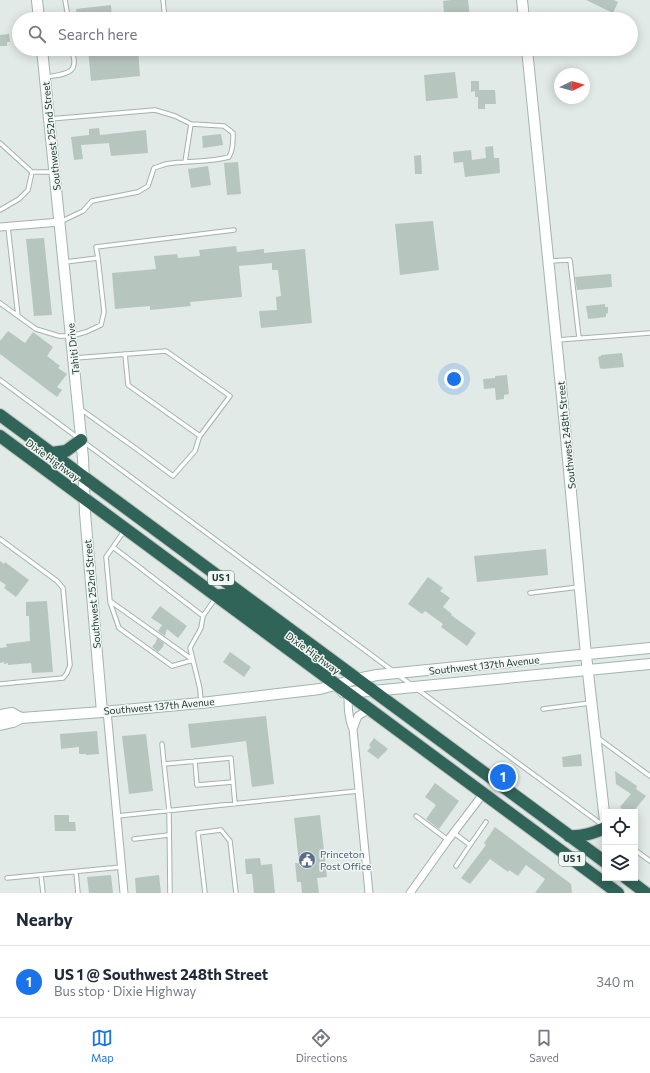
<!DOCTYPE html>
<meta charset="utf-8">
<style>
body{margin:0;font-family:Commissioner,sans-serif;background:#f2f2f3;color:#1f2937}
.controls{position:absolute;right:12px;bottom:12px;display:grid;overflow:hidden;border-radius:0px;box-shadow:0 2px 10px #0003}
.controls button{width:36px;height:36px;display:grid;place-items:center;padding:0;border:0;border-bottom:1px solid #e0e1e3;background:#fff;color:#1f2937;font:20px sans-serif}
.compass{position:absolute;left:554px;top:68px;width:36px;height:36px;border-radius:50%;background:#fff;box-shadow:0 2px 10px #0003;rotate:85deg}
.you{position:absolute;left:454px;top:379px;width:14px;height:14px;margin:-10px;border:3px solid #fff;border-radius:50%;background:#1a73e8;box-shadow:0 0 0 6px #1a73e833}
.badge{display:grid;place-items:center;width:26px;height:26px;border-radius:50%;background:#1a73e8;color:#fff;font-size:13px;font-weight:700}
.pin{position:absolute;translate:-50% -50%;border:2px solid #fff;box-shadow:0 1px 4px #0006}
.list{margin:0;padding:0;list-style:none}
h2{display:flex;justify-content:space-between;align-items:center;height:52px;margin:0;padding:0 16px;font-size:17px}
h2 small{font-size:13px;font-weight:400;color:#747a83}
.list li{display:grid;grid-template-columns:26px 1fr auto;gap:12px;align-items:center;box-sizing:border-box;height:72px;padding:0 16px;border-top:1px solid #e0e1e3}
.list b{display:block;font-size:15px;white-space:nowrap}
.list p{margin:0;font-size:13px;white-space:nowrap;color:#747a83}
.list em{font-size:13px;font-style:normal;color:#747a83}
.icon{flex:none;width:22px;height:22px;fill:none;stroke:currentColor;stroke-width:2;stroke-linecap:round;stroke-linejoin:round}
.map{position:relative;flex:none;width:650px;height:893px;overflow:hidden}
.search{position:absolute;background:#fff;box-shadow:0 2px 10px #0003;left:12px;right:12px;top:12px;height:44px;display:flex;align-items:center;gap:10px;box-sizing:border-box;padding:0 14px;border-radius:22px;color:#747a83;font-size:15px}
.sheet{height:124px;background:#fff}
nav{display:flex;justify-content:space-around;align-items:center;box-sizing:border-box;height:56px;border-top:1px solid #e0e1e3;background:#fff;font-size:11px;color:#747a83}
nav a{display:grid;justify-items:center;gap:2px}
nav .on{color:#1a73e8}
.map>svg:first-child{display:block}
.building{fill:#b7c5bf}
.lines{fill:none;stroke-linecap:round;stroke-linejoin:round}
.lane-casing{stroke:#a4b2ad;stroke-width:5.5}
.street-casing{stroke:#a4b2ad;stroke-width:9}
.secondary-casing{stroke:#a1b5ae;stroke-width:12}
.highway-casing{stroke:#bdc4c2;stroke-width:14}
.lane{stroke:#fff;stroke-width:3.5}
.street{stroke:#fff;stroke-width:7}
.secondary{stroke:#fff;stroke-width:10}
.highway{stroke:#316459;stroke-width:12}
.labels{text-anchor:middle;stroke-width:3;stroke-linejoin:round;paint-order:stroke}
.shield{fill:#f1f7f4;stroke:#61736d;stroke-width:1}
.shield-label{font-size:9px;font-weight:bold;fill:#233a33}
.street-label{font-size:10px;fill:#233a33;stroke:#f1f7f4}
.service-label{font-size:10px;fill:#4e5e75;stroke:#f1f7f4;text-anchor:start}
</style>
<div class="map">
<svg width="650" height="893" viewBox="0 0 650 893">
<rect width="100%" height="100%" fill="#e1eae6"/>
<path class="building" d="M451,0H468L470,18H459V12L444,13L443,1Z
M586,0H614L618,2L613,13Z
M111,5L112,19H77L76,9Z
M9,34L10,42H7V46H0V35Z
M88,49H138L140,76L91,81Z
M455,72L458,98L426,101L424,75Z
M471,81H479V90H495L496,104H485V109H478V97H475V91L471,92Z
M99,128L100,135L146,130L148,153L111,156L109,143L96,144L81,145L83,159L74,160L71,137L89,135V129Z
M221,134L223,145L203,148L202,136Z
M493,146L494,158H499L500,173L465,177L463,162L454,163L453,152L471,150L472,160L486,158L485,147Z
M421,155L422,174H415L414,156Z
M238,162L241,194L227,195L224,163Z
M208,166L211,185L191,188L188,169Z
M433,221L439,270L400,275L395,224Z
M44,238L52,315L34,316L26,239Z
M236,246L237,252L264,249V253L305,249L312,323L261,328L259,311L277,310L276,297L281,296L278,270H272V263L239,266L242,297L190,302L191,306L150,310V306L115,309L112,273L156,269L154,256L177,254L178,258L200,256L199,250Z
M611,274L612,287L577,290L575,277Z
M605,304V307H608V313L606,314V317L588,319L586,306Z
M8,331L25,343L33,332L53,347L47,356L60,366L58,368L67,374L57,387L62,390L57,397L0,354V341Z
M622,353L624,367L602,369V368L600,369L598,357L601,356V355Z
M507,375L509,394L504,395V399L496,400L495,388L484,389L483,379L495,378V376Z
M546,549L548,575L477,582L474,556Z
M0,561L4,564L5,562L29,580L16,597L4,588L6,585L0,581Z
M428,577L443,588L440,591L450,598L443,607L452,614L451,615L476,633L467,646L441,627L443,624L425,611L422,614L408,604Z
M47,601L53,672L32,673L31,663L8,665V663L4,664V662L0,663V648L7,647L6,644L30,641L29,616H26V602Z
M160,606L187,626L178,638L167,629L165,636L158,631L162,625L151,618Z
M157,638L164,643L163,647L158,652L152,647L156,642Z
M230,652L251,667L244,677L223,662Z
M266,716L274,784L252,787L246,741L191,748L188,724Z
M97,731L99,754L86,755V754H79V747L61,749L60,734Z
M146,734L153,791L129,794L122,736Z
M374,738L388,749L378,759L367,751L371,747L369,745Z
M581,754L582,766L563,767L562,757Z
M615,771L637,786L636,789L646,796L633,812H626L620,807L631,794L616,784Z
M435,783L459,801L439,829L426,819L436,805L425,797Z
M54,815H69V822H75L76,831H55Z
M320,815L327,877L317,878L319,893H302L301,882H297L295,863H299L294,818Z
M495,827L571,884L572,893H535L545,879L526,865L518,876L509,870L508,872L490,859L470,884L461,878L486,845L484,843Z
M260,858L261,865L272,864L275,893H254L252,874H246L245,859Z
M111,875L113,893H89L87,877Z
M159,875L161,893H136L135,878Z"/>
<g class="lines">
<g class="lane-casing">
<path id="lane" d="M65,0L67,11V19
M163,0L165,19
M168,49V52
M46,77C66,74 81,74 71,49
M50,119L155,110L175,116L191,124L224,126L233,133C233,142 233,150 229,157C208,163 187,160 166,164C162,165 158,167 154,168L148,186L138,192L92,201L83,211L60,222
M0,143L32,172H54
M185,162L191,124
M0,210L19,199L28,190L32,172
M8,227L18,316
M549,261L570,260L579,338
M65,262L98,258L96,247L234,230
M0,303L36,329L59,336H71L86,332L101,325L104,312L98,258
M557,340L650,333
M75,358L166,351L230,396L200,436L128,385L125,354
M0,380L393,671
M79,408L138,450L173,476L195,451L200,435
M124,531L113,547L203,616L215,599
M0,539L57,581L63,588L70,665L67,673L63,678L0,684
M113,547L106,557L110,601L193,660
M530,593L579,587
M110,602L119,628L172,666L193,660
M399,676L412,685
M417,689L604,826
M201,703L200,689L190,648L201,628L203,616
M543,709L590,703
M598,738L650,776
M162,744L164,764
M195,761L197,785L233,782
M117,816L358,791
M416,816L448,840
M454,833L470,845L486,822
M134,839L169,835
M635,850L650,861
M456,866L470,845
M76,872L78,893
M41,875L43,893
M7,878L122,867
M170,893L169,810L164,764L231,758L235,804
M205,893L198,833L221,830L230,841L236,893"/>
</g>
<g class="street-casing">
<path id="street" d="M0,227L60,222
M348,693C348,705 348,718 353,729L369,893
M107,711L124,893
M353,729L358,716L370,709
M410,893L448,840L483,794"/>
</g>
<g class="secondary-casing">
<path id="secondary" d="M37,0L39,19
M522,0L524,19
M42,49L80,427L83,458L85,513L102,712
M527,49L565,427L586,655L605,821
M343,692L373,691L650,664
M0,715L12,713L21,718
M0,725L13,722L21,718L102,712L201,703L320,689L357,679L377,675L650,648"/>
</g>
<g class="highway-casing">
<path id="highway" d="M0,415L605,862
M0,436L618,893
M52,453L66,451L81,440
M217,596C223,594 228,595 234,598L284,635L300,641
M569,836C582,837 593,833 605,828
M626,878L646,893"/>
</g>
<use href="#lane" class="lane"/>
<use href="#street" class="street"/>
<use href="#secondary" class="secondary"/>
<use href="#highway" class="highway"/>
</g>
<defs>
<g id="civic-disc" transform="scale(0.9)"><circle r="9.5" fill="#5c6f8a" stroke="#f1f7f4"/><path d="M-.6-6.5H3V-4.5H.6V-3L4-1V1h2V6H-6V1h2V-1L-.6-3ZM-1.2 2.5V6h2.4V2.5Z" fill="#fff"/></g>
</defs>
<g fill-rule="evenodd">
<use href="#civic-disc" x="307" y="860"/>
</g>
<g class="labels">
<g class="shield">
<rect x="208" y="571" width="26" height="14" rx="3"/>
<rect x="559" y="852" width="26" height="14" rx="3"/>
</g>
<g class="shield-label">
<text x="221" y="581">US 1</text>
<text x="572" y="862">US 1</text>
</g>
<g class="street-label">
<text transform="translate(51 136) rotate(-96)" y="4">Southwest 252nd Street</text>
<text transform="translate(73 349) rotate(-96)" y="4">Tahiti Drive</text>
<text transform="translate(566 435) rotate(-96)" y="4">Southwest 248th Street</text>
<text transform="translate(53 460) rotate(36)" y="4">Dixie Highway</text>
<text transform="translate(92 594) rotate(-95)" y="4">Southwest 252nd Street</text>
<text transform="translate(313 653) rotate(36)" y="4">Dixie Highway</text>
<text transform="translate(484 665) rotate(-6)" y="4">Southwest 137th Avenue</text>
<text transform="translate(159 706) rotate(-5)" y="4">Southwest 137th Avenue</text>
</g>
<g class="service-label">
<text x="320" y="858">Princeton<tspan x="320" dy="12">Post Office</tspan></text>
</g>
</g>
</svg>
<div class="controls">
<button><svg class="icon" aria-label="locate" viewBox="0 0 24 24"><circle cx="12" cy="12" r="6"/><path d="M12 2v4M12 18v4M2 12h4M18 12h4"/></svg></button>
<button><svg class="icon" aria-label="layers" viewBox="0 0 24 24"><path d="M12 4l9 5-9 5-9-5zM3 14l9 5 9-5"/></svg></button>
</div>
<svg class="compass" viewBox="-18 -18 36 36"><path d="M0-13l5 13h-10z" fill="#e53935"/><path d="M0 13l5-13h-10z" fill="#747a83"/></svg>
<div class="you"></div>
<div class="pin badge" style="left:503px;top:777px">1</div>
<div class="search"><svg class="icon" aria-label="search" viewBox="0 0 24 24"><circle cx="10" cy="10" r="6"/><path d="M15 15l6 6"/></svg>Search here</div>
</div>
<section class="sheet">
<h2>Nearby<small></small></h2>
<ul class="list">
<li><span class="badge">1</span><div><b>US 1 @ Southwest 248th Street</b><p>Bus stop · Dixie Highway</p></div><em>340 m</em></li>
</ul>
</section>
<nav>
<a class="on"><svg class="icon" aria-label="map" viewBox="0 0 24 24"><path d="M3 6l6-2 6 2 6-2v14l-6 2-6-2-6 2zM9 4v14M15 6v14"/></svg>Map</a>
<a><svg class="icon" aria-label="directions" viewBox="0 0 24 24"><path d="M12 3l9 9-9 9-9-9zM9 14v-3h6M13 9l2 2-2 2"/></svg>Directions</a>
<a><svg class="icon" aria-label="saved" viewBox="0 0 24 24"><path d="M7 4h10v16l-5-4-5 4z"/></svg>Saved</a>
</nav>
